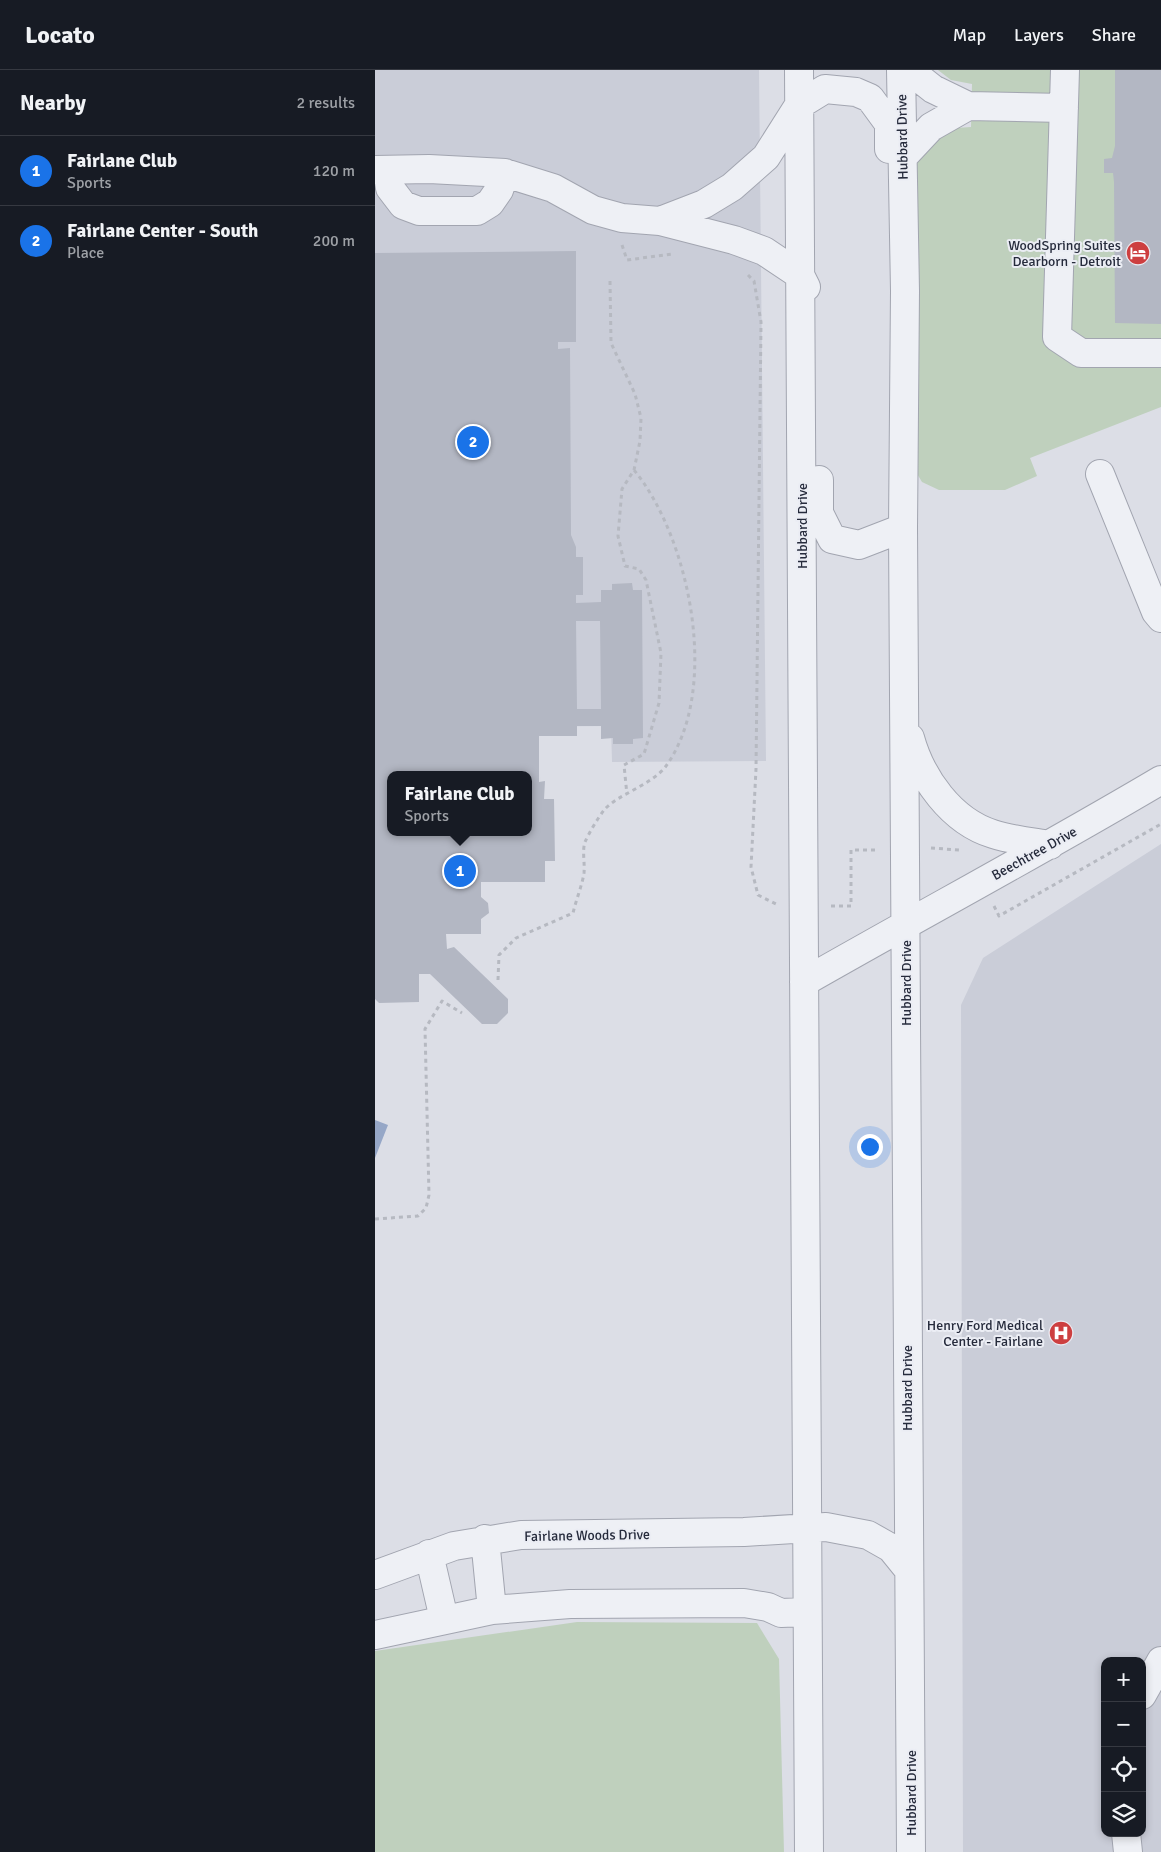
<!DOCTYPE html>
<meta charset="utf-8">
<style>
body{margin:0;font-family:Signika,sans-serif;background:#20242c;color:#f1f3f6}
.controls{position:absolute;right:15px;bottom:15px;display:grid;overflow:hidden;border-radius:10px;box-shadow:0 2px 8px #0003}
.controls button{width:45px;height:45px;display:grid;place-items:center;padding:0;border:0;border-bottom:1px solid #363941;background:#171b24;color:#f1f3f6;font:25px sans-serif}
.you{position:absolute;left:494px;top:1076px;width:18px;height:18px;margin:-12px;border:4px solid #fff;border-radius:50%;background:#1a73e8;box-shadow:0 0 0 8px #1a73e833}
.badge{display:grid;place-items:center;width:32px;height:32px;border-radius:50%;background:#1a73e8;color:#fff;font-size:16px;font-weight:700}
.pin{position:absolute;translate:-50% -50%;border:2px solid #fff;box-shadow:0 1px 5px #0006}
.popup{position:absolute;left:12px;top:701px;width:145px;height:65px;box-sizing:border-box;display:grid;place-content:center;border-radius:10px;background:#171b24;filter:drop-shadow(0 1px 4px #0005);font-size:16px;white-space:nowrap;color:#9ea1a6}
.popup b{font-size:19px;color:#f1f3f6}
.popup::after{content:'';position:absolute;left:50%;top:100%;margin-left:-10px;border:10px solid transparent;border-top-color:#171b24}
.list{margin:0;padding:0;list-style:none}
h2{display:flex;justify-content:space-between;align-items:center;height:65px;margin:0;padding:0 20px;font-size:21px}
h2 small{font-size:16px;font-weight:400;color:#9ea1a6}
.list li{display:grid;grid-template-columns:32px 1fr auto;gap:15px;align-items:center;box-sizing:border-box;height:70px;padding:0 20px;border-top:1px solid #363941}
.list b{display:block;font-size:19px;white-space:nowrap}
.list p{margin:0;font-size:16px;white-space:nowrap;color:#9ea1a6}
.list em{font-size:16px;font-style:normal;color:#9ea1a6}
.icon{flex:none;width:28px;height:28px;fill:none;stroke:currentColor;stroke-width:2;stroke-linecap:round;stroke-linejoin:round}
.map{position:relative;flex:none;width:786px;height:1782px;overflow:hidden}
header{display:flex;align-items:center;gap:30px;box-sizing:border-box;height:70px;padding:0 25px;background:#171b24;border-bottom:1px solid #363941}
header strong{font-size:24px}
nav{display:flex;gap:28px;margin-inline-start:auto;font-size:18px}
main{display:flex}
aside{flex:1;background:#171b24}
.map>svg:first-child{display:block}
.built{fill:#cacdd8;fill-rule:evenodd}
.green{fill:#bfd0bd}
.water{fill:#96a7c7}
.building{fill:#b3b7c3;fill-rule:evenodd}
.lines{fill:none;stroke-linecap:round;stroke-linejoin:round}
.minor-casing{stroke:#a2a5b0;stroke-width:30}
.path{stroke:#b6b9c1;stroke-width:3;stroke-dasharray:4 4;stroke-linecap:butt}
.minor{stroke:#eef0f5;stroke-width:28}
.labels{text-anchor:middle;stroke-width:4;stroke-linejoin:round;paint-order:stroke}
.street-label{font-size:14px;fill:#262b3c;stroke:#ebedf4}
.poi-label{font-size:14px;fill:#262b3c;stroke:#ebedf4;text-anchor:end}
</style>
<header>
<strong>Locato</strong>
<nav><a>Map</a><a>Layers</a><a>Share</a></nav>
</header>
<main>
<aside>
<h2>Nearby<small>2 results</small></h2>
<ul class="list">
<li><span class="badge">1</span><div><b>Fairlane Club</b><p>Sports</p></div><em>120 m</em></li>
<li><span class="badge">2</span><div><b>Fairlane Center - South</b><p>Place</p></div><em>200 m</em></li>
</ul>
</aside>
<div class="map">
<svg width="786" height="1782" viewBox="0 0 786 1782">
<rect width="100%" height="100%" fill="#dcdee6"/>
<path class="built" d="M0,0H384L391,691L237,692L236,656L0,658Z
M786,774V1782H588L586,935L608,888ZM730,1591H767V1763H730Z"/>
<path class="green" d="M563,0H786V337L655,388L662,406L630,420H564L547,412L541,402L538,91L566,59L596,57L597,14L576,10Z
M202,1552L382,1553L404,1589L409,1782H0V1581Z"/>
<path class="water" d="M0,1050L13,1055L0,1088Z"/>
<path class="building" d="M740,0H786V254L740,253L739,112L738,103H729V89L737,88L740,76Z
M201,181V272H183V279L195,278L196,465L201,477V487H208V525H201V533L226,532V520H237V514L257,513L258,520H267L268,668L258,669V674H238V668L226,669V656H202V666H164V712L170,711L169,729H179L180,791H170V812H106V827L113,833L114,843L106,849V864H71L72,879L79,877L133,929V943L122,954H107L55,904H44V932L4,933L0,929V183ZM201,551H225L226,639H202ZM16,705H154V762H16Z"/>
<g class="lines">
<g class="minor-casing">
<path id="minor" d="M424,0L434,1782
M526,0L530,221L528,458L536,1782
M534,0L558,19L593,36L689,38
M690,0L682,267L706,283H786
M527,88L556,57L593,36
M0,100L54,99L130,103L178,118L218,140L247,148L285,151L359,170L389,181L425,205L431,217
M12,100L15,118L28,135L44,141H102L115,133L124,120L130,103
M285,151L329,134L357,117L391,87L424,35L450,19L481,22L495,28L514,54V79
M725,404L781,542L786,548
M444,410V443L457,469L484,475L528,458
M535,668C546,708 576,751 618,764C636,770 657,772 675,775
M429,912C548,844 668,780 786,710
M110,1469L117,1540
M54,1484L69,1549
M0,1505L79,1476L146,1465L369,1462L451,1457L493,1465L516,1478L533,1499
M0,1565L117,1540L195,1534L369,1533L393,1537L406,1543L431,1542
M767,1625L786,1591
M751,1763L753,1782"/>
</g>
<path class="path" d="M247,175L252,190L297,184
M373,205L379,211L386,252L381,699L376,797L383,825L403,835
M235,211L236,273L260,324L266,348L265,371L259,400L247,419L243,466L250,496L264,499L271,510L286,583L284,633L269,684L249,695L252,725
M556,778L584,780
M456,836H476V780H504
M619,836L624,846L786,754
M123,910L124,885L141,868L198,843C201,830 207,816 209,803C210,793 207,781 210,772C214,763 223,748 229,740C243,724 277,715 291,696C346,620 315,468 259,400
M0,1149L43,1146L51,1138L54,1125L50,959L67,931L87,943"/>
<use href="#minor" class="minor"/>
</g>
<defs>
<g id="hotel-disc" transform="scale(1.25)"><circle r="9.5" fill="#cd3f40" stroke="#ebedf4"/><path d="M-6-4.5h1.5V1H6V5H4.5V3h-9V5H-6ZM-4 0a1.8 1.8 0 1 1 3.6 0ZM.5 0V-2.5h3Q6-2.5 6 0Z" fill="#fff"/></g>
<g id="hospital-disc" transform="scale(1.25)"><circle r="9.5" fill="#cd3f40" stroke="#ebedf4"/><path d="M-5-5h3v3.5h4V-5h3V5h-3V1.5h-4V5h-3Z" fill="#fff"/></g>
</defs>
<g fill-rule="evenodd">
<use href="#hotel-disc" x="763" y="183"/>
<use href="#hospital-disc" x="686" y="1263"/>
</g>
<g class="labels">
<g class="street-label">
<text transform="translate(527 67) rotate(-91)" y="5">Hubbard Drive</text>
<text transform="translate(427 456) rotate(-90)" y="5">Hubbard Drive</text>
<text transform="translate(659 783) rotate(-29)" y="5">Beechtree Drive</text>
<text transform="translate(531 913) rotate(-90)" y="5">Hubbard Drive</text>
<text transform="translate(532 1318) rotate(-90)" y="5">Hubbard Drive</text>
<text transform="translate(212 1465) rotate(-1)" y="5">Fairlane Woods Drive</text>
<text transform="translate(536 1723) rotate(-90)" y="5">Hubbard Drive</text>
</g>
<g class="poi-label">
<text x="746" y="180">WoodSpring Suites<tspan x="746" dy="16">Dearborn - Detroit</tspan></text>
<text x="668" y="1260">Henry Ford Medical<tspan x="668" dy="16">Center - Fairlane</tspan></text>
</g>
</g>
</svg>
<div class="controls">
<button>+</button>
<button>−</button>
<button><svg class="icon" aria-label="locate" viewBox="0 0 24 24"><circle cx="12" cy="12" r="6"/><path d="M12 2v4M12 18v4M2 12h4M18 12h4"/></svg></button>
<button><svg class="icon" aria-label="layers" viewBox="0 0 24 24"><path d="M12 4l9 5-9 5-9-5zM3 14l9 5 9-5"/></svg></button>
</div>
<div class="you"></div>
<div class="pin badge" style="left:85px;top:801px">1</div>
<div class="popup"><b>Fairlane Club</b>Sports</div>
<div class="pin badge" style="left:98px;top:372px">2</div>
</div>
</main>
